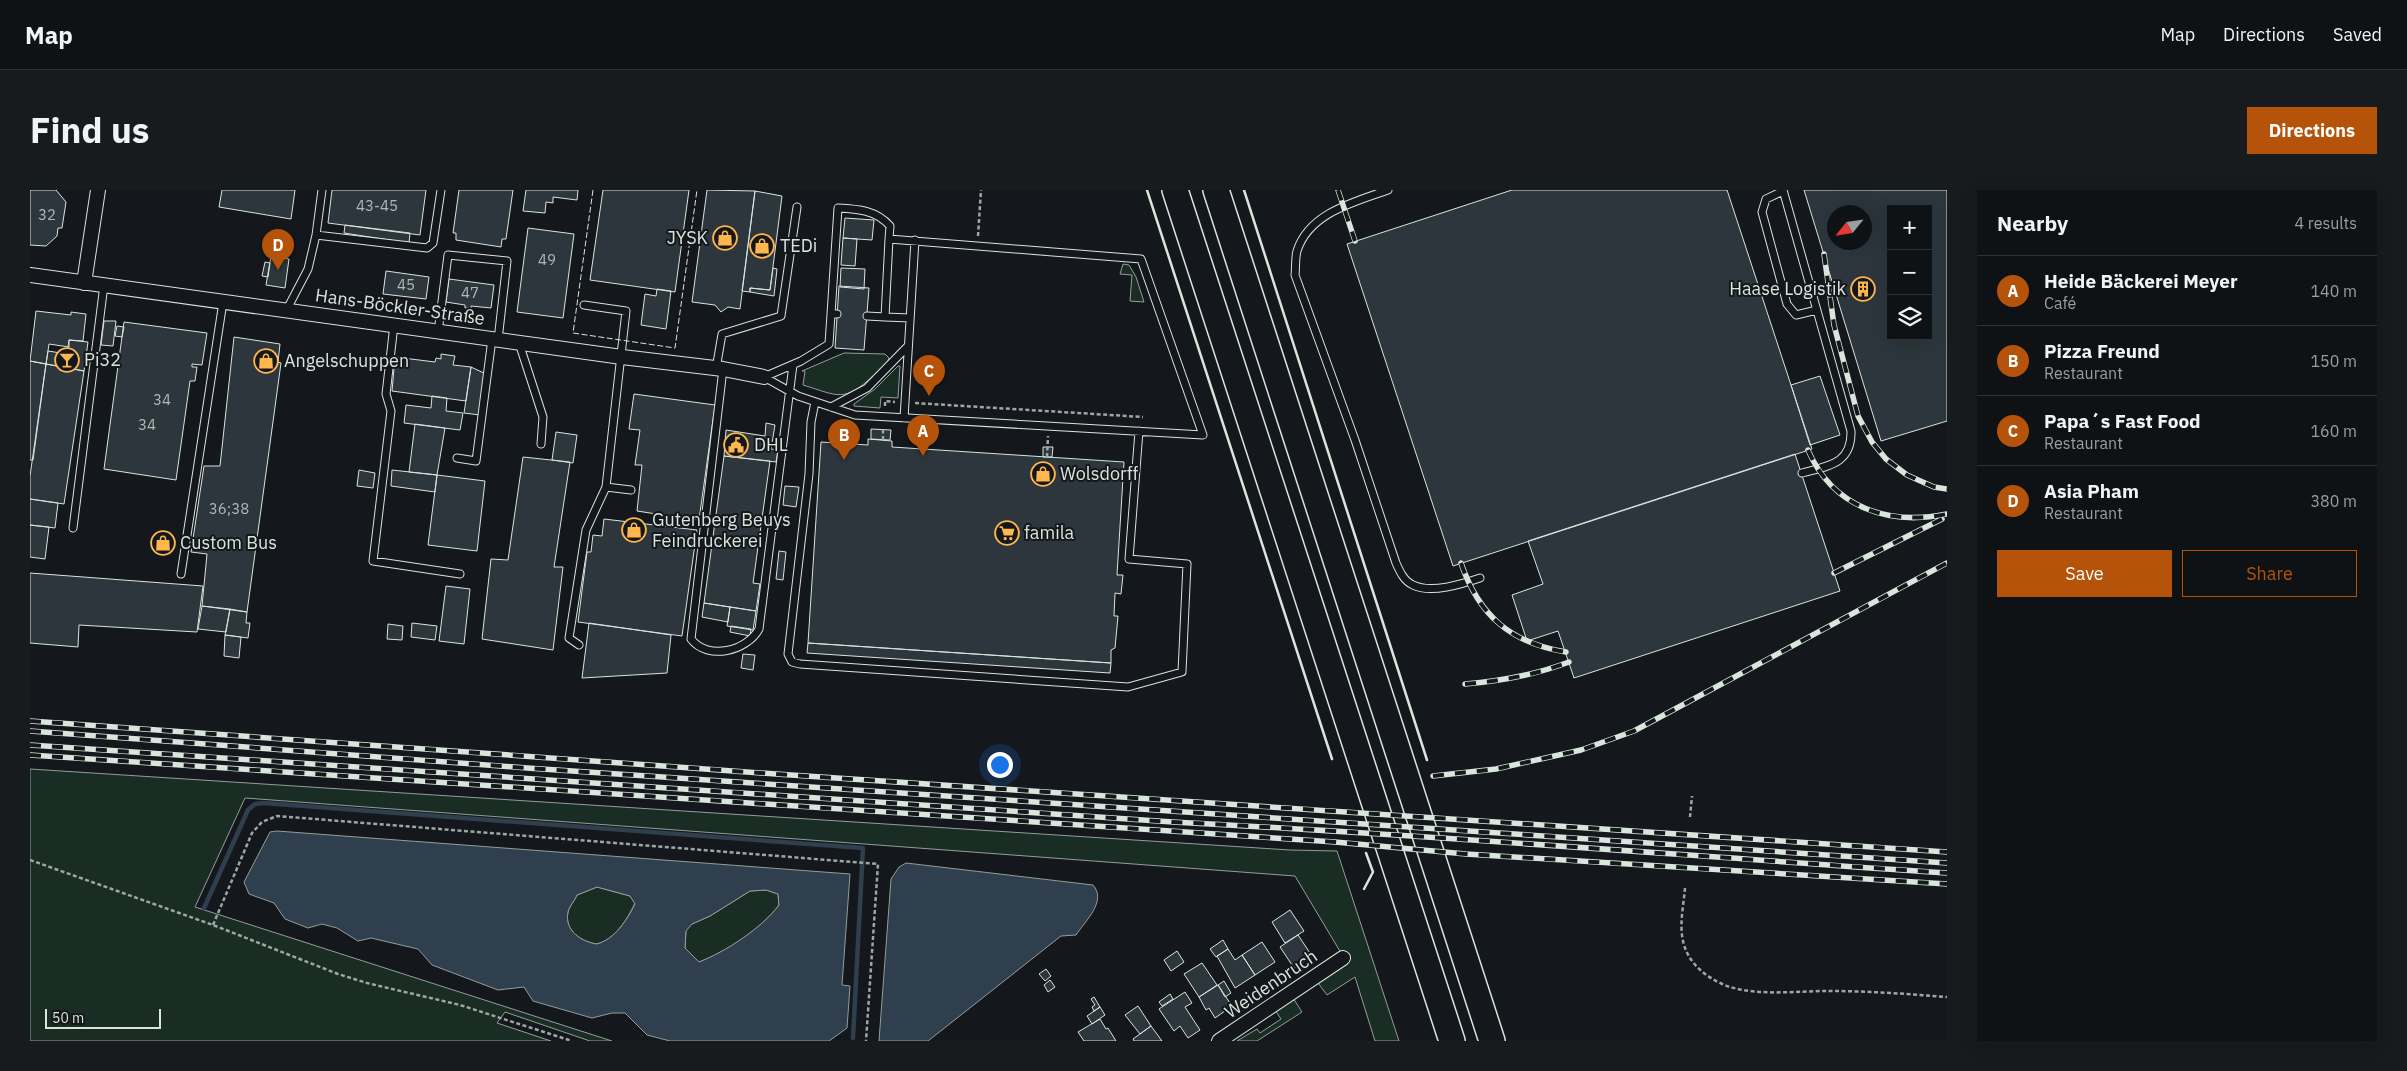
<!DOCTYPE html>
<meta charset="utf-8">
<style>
body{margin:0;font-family:"IBM Plex Sans",sans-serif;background:#181b1e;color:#f1f3f6}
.controls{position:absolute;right:15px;top:15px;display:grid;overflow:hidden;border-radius:0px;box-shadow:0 5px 20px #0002}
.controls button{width:45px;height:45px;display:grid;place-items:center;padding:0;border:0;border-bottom:1px solid #2f3234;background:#0f1215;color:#f1f3f6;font:25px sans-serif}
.compass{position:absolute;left:1797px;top:15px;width:45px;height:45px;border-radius:50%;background:#0f1215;box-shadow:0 5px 20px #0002;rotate:240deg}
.scale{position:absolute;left:15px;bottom:12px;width:116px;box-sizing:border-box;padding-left:5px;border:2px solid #d8e6dc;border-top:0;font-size:14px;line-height:18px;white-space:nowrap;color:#d8e6dc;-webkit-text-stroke:4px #14181c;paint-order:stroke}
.you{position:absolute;left:969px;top:574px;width:18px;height:18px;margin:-12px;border:4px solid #fff;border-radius:50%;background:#1a73e8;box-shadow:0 0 0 8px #1a73e833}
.badge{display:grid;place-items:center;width:32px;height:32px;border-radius:50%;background:#b45309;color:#fff;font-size:16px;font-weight:700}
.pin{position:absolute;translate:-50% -41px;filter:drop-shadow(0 1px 2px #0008)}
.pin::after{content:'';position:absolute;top:26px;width:18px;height:15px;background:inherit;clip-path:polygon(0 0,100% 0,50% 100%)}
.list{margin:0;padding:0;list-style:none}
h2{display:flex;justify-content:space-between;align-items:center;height:65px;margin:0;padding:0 20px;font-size:21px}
h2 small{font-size:16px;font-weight:400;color:#9b9ea0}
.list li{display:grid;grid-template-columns:32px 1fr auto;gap:15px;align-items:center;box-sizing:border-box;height:70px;padding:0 20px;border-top:1px solid #2f3234}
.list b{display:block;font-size:19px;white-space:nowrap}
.list p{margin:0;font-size:16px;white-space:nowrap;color:#9b9ea0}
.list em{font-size:16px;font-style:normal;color:#9b9ea0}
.actions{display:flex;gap:10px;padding:15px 20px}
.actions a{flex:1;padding:11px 0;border:1px solid #b45309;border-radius:0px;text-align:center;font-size:18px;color:#b45309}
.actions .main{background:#b45309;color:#fff}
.icon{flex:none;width:28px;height:28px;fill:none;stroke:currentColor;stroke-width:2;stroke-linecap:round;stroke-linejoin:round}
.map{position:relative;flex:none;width:1917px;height:851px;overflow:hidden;border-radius:0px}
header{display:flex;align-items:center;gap:30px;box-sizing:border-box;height:70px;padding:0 25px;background:#0f1215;border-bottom:1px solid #2f3234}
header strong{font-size:24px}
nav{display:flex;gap:28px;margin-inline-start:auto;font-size:18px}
.intro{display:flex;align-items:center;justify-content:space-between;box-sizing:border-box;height:120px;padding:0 30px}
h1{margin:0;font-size:35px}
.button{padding:12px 22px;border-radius:0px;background:#b45309;color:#fff;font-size:18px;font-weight:700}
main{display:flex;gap:30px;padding:0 30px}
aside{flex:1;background:#0f1215;border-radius:0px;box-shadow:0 5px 20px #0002}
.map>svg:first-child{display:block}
.green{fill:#1a2d24;stroke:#939e99}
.water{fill:#2f3f4d;stroke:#939e99;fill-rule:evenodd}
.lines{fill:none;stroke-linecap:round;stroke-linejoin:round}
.stream{stroke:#2f3f4d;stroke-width:4.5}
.building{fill:#2c363c;stroke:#d8e6dc;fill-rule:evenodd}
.service-casing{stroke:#d8e6dc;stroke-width:9}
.minor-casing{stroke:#d8e6dc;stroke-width:16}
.motorway-casing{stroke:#d8e6dc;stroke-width:28}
.path{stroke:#9da8a2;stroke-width:2.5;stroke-dasharray:4 2.5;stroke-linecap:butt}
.service{stroke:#14181c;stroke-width:7}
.minor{stroke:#14181c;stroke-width:14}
.motorway{stroke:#14181c;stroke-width:25}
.rail-casing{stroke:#d8e6dc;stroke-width:5.5}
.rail{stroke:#14181c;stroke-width:4;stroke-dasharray:11;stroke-linecap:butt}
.fence{stroke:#d8e6dc;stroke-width:1;stroke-dasharray:6 2.5;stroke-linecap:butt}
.wall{stroke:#d8e6dc;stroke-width:2.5}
.labels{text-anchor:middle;stroke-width:4;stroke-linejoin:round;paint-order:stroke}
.number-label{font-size:15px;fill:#adbab4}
.poi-label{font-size:18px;fill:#d8e6dc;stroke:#14181c;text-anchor:start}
.street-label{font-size:18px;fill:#d8e6dc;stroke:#14181c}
</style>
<header>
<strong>Map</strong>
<nav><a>Map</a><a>Directions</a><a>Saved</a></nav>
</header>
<div class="intro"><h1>Find us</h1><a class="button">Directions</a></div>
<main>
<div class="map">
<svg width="1917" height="851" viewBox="0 0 1917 851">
<rect width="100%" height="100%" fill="#14181c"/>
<path class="green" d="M1093,74L1099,75L1106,87L1114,112L1100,111L1102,85L1090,84Z
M814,163L855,164L859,168C857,176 850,180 844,185C814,213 809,206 773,195L775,181H772Z
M868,176H870L868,208L851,207L850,218L824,216V214L845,199Z
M0,579L1260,660L1307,661L1369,851H1345L1325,787L1297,805L1288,793L1317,773L1265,686L215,608L165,717L582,851H560L475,822L467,833L521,851H0Z
M567,697L600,706L605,713C597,730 585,749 567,754C552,752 534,741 538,722C539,717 545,710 547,705Z
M736,700L748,704L749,715C731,739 696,762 669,772L655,758L656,740L662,734L680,726L720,701Z
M1263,808L1272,822L1227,851H1207L1227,839L1230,843L1251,829L1245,820Z"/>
<path class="water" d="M247,641L820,684L812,795L820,796L817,838L799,851H640L617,845L595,823H582L562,828L503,811L494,797L468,800L402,775L388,759L341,748L328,751L307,738L292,734L278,738L255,729L244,713L219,704L214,692L240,642ZM567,697L600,706L605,714C597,730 585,749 567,754C552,752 534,741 538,722C539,717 545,710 547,705ZM736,700L748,704L749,715C732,738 695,762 669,772L655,758L656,741L662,734L680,726L720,701Z
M876,673L1063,695C1077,711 1056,730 1046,745L1031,746L898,851H849L861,689L869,677Z"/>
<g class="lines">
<path class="stream" d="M174,718L218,620L225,614L234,613L833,658L823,848"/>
</g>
<path class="building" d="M0,0H26L36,12L32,38H28L27,46L16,56L0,55Z
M192,0H265L261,29L189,17Z
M302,0H396L390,45L298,33Z
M429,0H483L476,49H472L471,57L426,50V43H423Z
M496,0H548L547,10L523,7V13L516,12L515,23L493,21Z
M573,0H659L645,102L560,90Z
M677,0L725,1L710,119L698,117L691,122L685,115L662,112Z
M1482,0H1697L1782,259L1423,376L1317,54Z
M1774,0H1917V231L1851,251ZM1861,19H1898V146H1861ZM1804,22H1834V52H1804Z
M725,1L752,6L740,100L720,98V102L712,101Z
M815,28L844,30L842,50L813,48Z
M315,35L380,43L379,53L314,43Z
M498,38L544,44L533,128L487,122Z
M813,48L827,49L825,76L811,75Z
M242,62L253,64L252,68L242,66Z
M241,66L259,69L255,98L236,95Z
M235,72L240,73L238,87L232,86Z
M743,78L747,79L744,106L720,102V98L740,100Z
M811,78L835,79L834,99L810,97Z
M356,81L399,87L396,109L353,104Z
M419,89L464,95L461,118L441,116V118H435V115L416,112Z
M809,96L839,98L834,160L805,158Z
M627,99L641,101L636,139L611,135L615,104L626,106Z
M6,121L41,125V122L56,124L53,151L39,150V157L19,154L16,174L0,171Z
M74,131H86L83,156L71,155Z
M94,132L177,143L172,175L162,174V177H167L165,191H160L146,290L74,279Z
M87,136L94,137L92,147L85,146Z
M204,147L250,154L248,172L251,173L217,422L172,416L177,364L161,362L174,276H190Z
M39,150L58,152L54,181L16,174L18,161L37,164Z
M411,164L425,166L423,175L441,177L436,211L362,201L365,167L405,172L406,168L411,169Z
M0,171L16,174L3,270H0Z
M16,174L54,181L34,314L0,309V286Z
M441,177L456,184L450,225L434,223Z
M1790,186L1810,245L1780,255L1761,195Z
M604,204L685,215L669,330L645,327L644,337L632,336L633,325L607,321L612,275H605L610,240L599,239Z
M402,206L417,208L416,221L433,223L430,240L374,233L376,215L401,218Z
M736,233L745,235L741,259L748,260L746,272L694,266L696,240L735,246Z
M385,234L415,238L407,285L379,282Z
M841,239L861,240L860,250L841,249Z
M526,242L547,245L543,273L522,270Z
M838,249L862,251V257L1094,272L1087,385H1093L1091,404L1085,403L1084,426H1088L1085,458L1081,460V473L778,453L791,252L838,255Z
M1013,257H1023L1022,267H1013Z
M1765,264L1810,401L1544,488L1528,441L1497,451L1482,405L1513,394L1498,351Z
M694,266L740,271L723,393L730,394L726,421L674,413Z
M493,267L540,272L524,377H533L523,460L452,449L461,369L478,370Z
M329,280L345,283L343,298L327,296Z
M362,280L407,285L405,302L361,296Z
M407,285L455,291L447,361L398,355Z
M755,296L769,297L766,317L753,315Z
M0,309L28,313L25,338L0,335Z
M574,329L667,340L652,446L548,432L557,362H561L563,345L572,346Z
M0,335L19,337L15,369L0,367Z
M749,361L756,362L753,390L746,389Z
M0,383L173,396L167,442L49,435L48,457L0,453Z
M416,396L440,399L434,454L409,451Z
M674,413L700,417L698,432L672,427Z
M172,416L200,419L196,442L168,439Z
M700,417L726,421L723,440L697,436Z
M200,419L217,422L216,433H220L218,448L195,445Z
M382,433L407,436L405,450L381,447Z
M559,433L641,445L637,483L552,488Z
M358,434L373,436L372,450L357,449Z
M701,436L721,439L720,446L700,442Z
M195,445L211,447L209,468L194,466Z
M778,453L1081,473L1080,483L777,463Z
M713,464L725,465L723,480L711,478Z
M1260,720L1274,741L1255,753L1242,732Z
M1268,745L1282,766L1264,778L1250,757Z
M1193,750L1198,759L1186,767L1180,759Z
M1232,752L1245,772L1225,785L1212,765Z
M1198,759L1205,770L1212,765L1225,785L1205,798L1187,766Z
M1147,761L1154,772L1141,781L1134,770Z
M1172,773L1187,795L1169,807L1154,784Z
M1016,779L1021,786L1015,791L1009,784Z
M1020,790L1025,797L1018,802L1014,795Z
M1194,791L1201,803L1195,807L1188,795Z
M1188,795L1202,816L1185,828L1179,818L1176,820L1169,807Z
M1155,802L1162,813L1155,817L1170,840L1158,848L1150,836L1144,841L1129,819Z
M1140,804L1143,809L1132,816L1129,812Z
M1064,807L1070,817L1064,821L1062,817L1065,815L1061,809Z
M1108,816L1121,836L1110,844L1095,825Z
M1070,817L1075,825L1062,834L1057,826Z
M1070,829L1076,839L1078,838L1086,851H1054L1048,842Z
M1121,836L1132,851H1104L1103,849Z"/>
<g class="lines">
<g class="service-casing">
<path id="service" d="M1358,0C1324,12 1279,23 1267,61C1265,68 1266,77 1265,85L1325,250L1366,373C1370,382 1374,391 1383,395C1401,404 1432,394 1450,388
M1753,0L1821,241C1822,274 1798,276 1772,283
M1753,1L1736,9L1732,22L1757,114L1766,125L1787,120
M286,45L397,58L403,53L411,0
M554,115L596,121L576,297L601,300
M256,121L278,79L286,45L292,0
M801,124L808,18C828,19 846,20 860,36L859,49
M855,127L880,128
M364,135L356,204L361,221L343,371L430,384
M408,142L418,65L477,71L468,150
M489,153L513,227L511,254
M686,179L692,144L751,126L767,17
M693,179L661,449C678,471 717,461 729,439L763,175
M734,187L768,206L825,225L1173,245L1111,69L859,49L855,127L837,126
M734,187L771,171L799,154L801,124H807
M785,212L781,232L779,284L758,464L762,472L770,474L1098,497L1152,482L1157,374L1099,369L1109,241
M801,217L837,198L878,156
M874,228L885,50
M427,268L446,271L462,149
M43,338L74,95
M151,384L193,112
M549,455L539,448L556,340L576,297"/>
</g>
<g class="minor-casing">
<path id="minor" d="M0,85L592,167L693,179L734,187
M54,93L68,0
M1189,851L1313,768"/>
</g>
<g class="motorway-casing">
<path id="motorway" d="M1145,0L1422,851
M1186,0L1462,851"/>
</g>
<path class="path" d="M948,46L951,0
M885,213L1113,227
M855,216V211L865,212
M853,250V237
M1017,267L1018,246
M1660,627L1662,606
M0,670L183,735L308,784L337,793L430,815L542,851
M1655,698C1653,722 1646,746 1660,768C1669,782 1685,792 1700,797C1731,806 1767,801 1799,801C1838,801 1878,804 1917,807
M183,735L222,643L232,632L247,626L848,674L836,851"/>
<use href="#service" class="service"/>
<use href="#minor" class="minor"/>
<use href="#motorway" class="motorway"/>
<g class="rail-casing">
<path id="rail" d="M1308,0L1325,51
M1794,64L1804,135L1828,226L1842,252L1856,269L1877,285L1904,297L1917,299
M1778,260C1803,318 1859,336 1917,324
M1431,373C1449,426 1481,453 1536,462
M1804,383L1912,329
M1435,494C1471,491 1505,485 1539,472
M0,531L746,584L1917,662
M0,541L497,578L1917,673
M0,555L1143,632C1401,645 1659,666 1917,683
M0,565L1305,652L1436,664L1917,694
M1403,586L1466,579L1551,560L1604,541L1917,373"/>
</g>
<use href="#rail" class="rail"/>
<path class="fence" d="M563,0L543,143L645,158L667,0"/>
<path class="wall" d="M1117,0L1302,569
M1214,0L1397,570
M1334,699L1343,682L1336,663"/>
</g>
<defs>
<g id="shop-ring" transform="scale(1.25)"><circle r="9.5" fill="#14181c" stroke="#ffb74d" stroke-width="1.5"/><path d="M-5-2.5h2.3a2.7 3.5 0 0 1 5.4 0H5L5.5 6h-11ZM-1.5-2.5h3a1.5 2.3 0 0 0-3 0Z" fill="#ffb74d"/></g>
<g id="building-ring" transform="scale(1.25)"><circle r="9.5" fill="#14181c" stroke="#ffb74d" stroke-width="1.5"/><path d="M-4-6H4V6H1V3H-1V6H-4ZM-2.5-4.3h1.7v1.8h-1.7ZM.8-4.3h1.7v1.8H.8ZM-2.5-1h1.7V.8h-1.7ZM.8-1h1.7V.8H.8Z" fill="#ffb74d"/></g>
<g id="bar-ring" transform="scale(1.25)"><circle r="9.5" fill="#14181c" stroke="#ffb74d" stroke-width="1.5"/><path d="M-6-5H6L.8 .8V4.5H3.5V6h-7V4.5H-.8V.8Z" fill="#ffb74d"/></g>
<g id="civic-ring" transform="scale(1.25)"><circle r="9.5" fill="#14181c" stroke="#ffb74d" stroke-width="1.5"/><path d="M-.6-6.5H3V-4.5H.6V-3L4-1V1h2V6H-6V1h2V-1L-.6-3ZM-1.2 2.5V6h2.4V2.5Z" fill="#ffb74d"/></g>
<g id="supermarket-ring" transform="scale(1.25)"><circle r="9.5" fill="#14181c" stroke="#ffb74d" stroke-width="1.5"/><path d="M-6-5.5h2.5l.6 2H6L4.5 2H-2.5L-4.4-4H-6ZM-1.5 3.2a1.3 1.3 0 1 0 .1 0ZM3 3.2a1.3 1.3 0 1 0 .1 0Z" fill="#ffb74d"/></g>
</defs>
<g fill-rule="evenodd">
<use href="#shop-ring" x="695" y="48"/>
<use href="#shop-ring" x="732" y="56"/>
<use href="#building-ring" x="1833" y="99"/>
<use href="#bar-ring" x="37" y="170"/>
<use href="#shop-ring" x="236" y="171"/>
<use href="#civic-ring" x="706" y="255"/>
<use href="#shop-ring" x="1013" y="284"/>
<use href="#shop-ring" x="604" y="340"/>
<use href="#supermarket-ring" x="977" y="343"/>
<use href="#shop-ring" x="133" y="353"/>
</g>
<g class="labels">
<g class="number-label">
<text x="347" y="21">43-45</text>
<text x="17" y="30">32</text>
<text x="517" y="75">49</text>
<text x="376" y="100">45</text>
<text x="440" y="108">47</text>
<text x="132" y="215">34</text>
<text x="117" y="240">34</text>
<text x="199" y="324">36;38</text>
</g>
<g class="poi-label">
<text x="678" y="54" text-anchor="end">JYSK</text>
<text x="750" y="62">TEDi</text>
<text x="1816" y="105" text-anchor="end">Haase Logistik</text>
<text x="54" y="176">Pi32</text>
<text x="254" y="177">Angelschuppen</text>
<text x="724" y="261">DHL</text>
<text x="1030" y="290">Wolsdorff</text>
<text x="622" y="336">Gutenberg Beuys<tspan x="622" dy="21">Feindruckerei</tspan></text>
<text x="994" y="349">famila</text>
<text x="150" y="359">Custom Bus</text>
</g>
<g class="street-label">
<text transform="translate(370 117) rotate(8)" y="6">Hans-Böckler-Straße</text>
<text transform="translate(1241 794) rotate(-34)" y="6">Weidenbruch</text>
</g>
</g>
</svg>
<div class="controls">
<button>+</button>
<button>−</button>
<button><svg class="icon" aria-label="layers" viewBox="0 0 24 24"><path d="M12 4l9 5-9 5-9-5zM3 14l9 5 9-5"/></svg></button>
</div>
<svg class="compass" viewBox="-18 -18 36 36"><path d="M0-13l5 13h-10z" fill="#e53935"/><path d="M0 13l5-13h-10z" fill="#9b9ea0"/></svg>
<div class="scale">50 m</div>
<div class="you"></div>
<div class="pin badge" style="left:893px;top:266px">A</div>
<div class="pin badge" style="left:814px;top:270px">B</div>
<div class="pin badge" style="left:899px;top:206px">C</div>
<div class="pin badge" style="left:248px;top:80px">D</div>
</div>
<aside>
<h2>Nearby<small>4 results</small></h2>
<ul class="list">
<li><span class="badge">A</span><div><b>Heide Bäckerei Meyer</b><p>Café</p></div><em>140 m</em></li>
<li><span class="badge">B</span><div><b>Pizza Freund</b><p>Restaurant</p></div><em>150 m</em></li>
<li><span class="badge">C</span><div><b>Papa´s Fast Food</b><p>Restaurant</p></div><em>160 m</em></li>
<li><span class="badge">D</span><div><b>Asia Pham</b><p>Restaurant</p></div><em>380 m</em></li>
</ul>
<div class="actions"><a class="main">Save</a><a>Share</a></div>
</aside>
</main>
